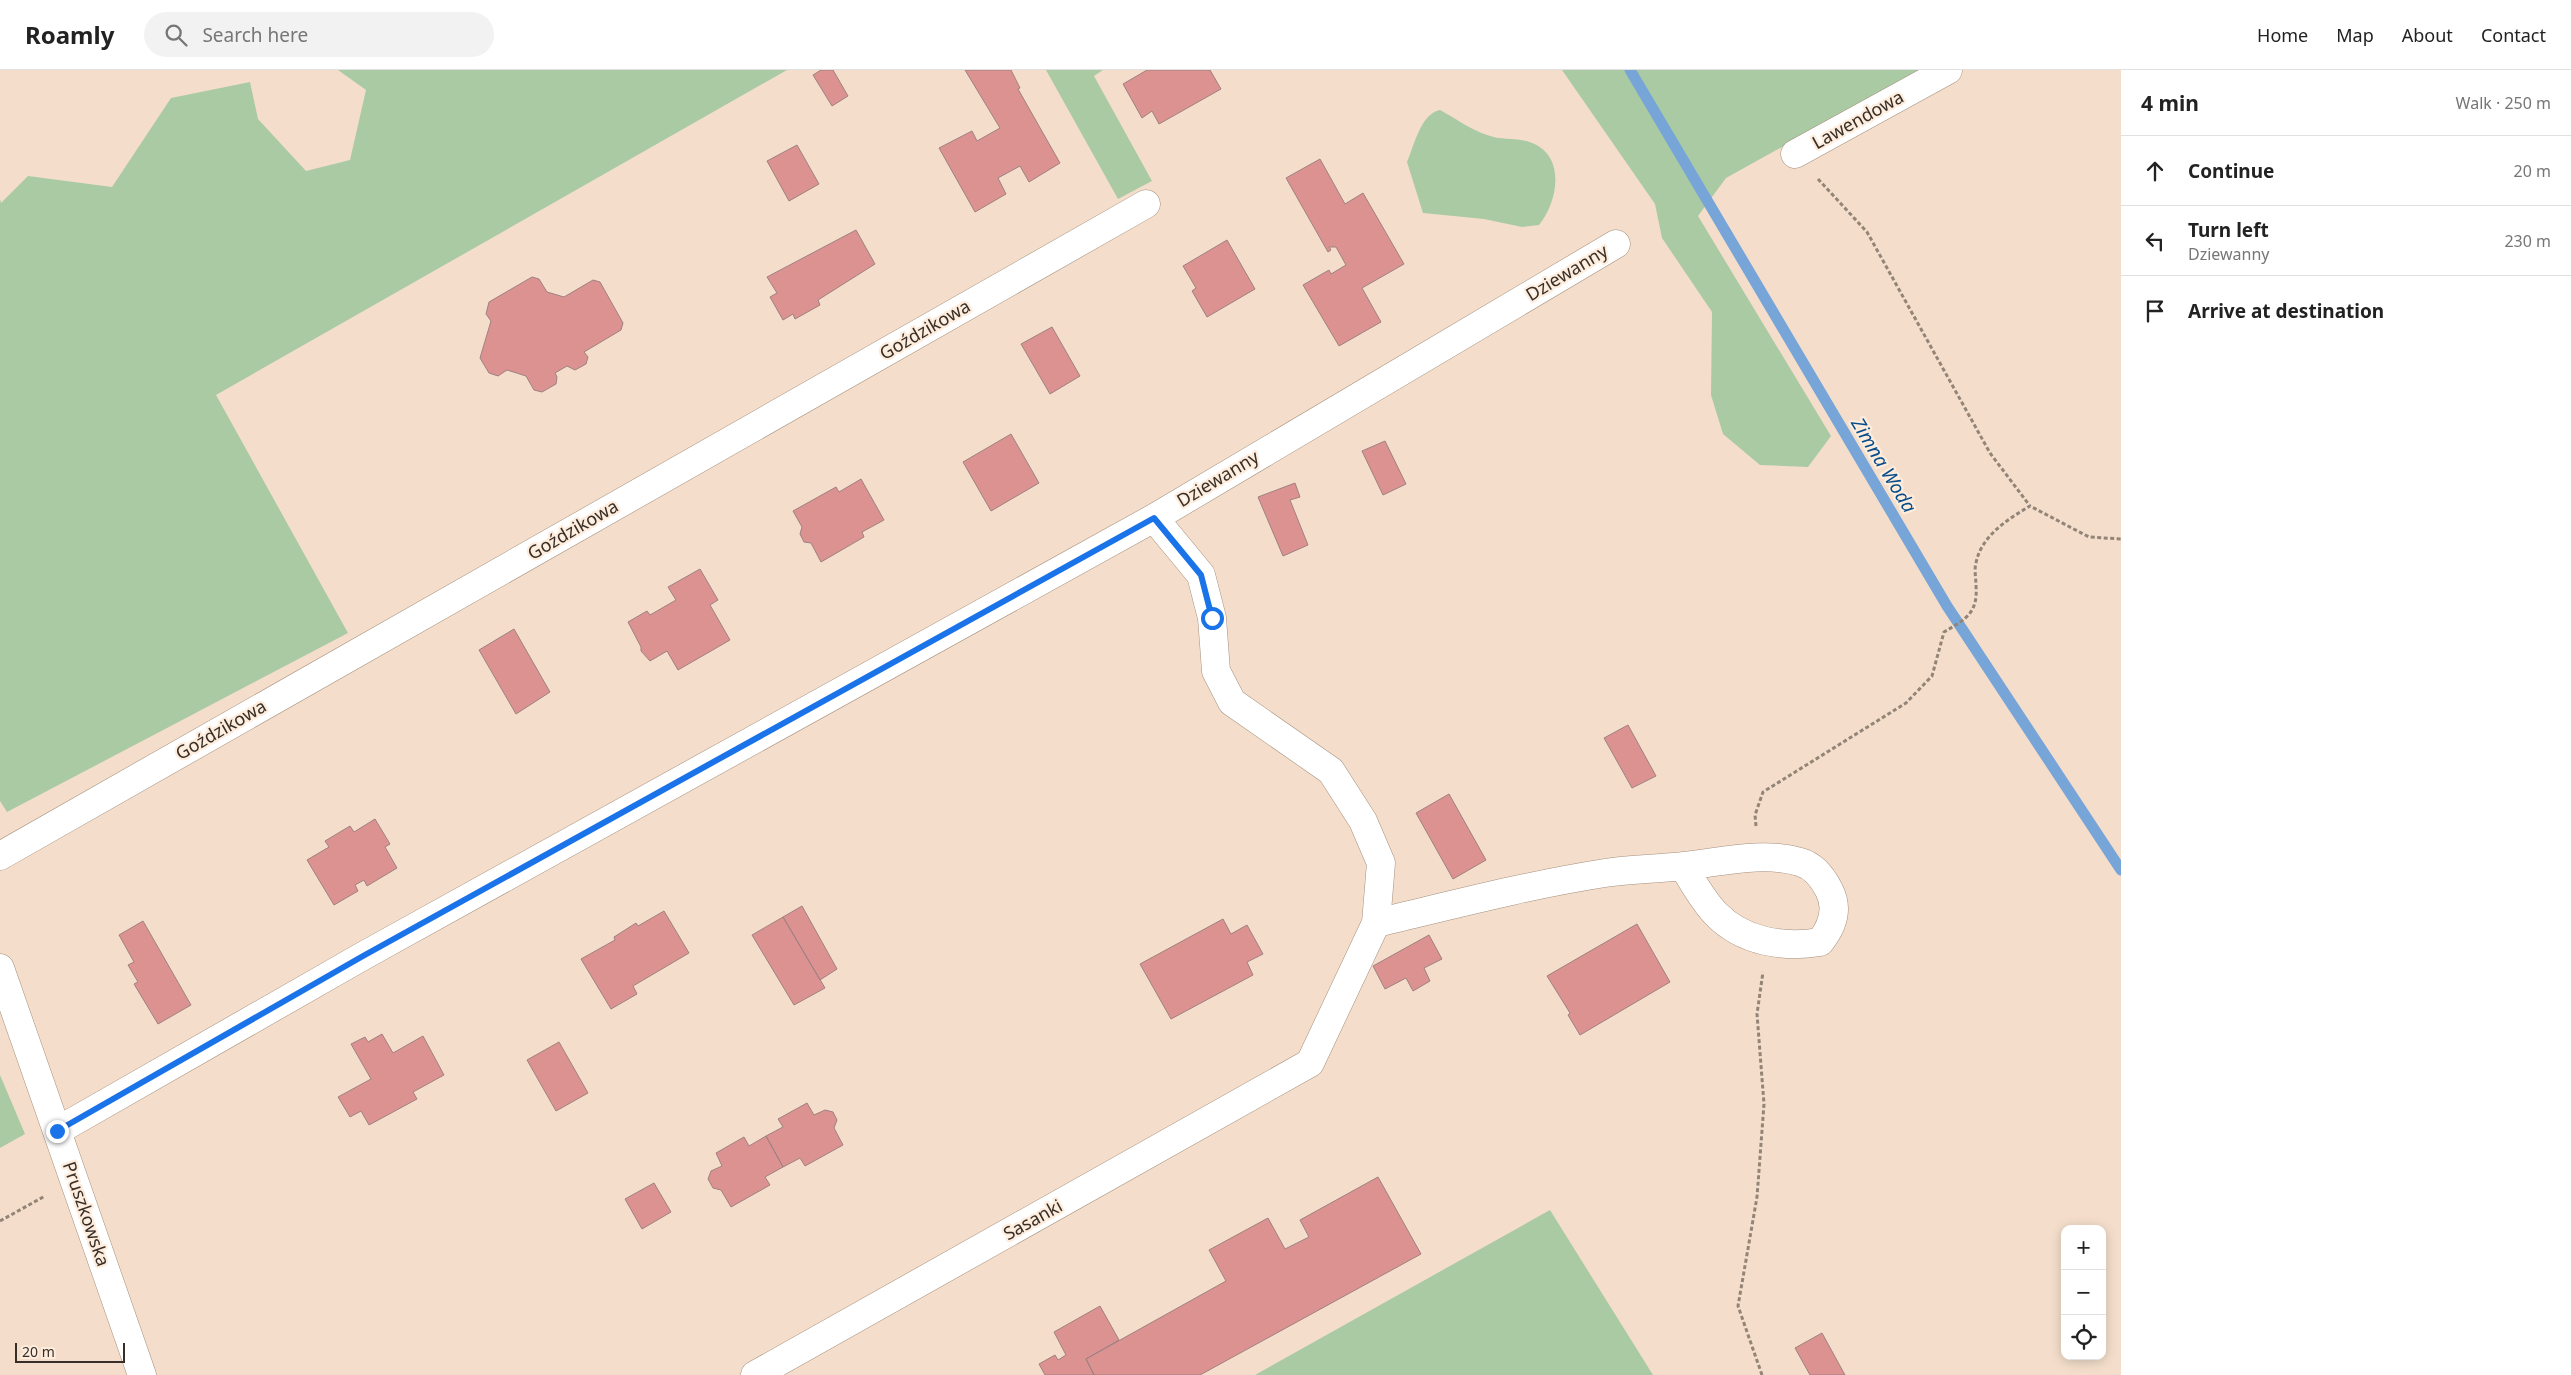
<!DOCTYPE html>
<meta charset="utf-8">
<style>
body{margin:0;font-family:"Noto Sans",sans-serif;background:#f2f2f2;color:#222}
.controls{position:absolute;right:15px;bottom:15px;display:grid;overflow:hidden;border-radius:10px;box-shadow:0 2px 12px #0003}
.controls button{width:45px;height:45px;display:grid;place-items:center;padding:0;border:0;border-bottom:1px solid #e0e0e0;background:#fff;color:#222;font:25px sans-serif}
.scale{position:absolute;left:15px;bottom:12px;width:110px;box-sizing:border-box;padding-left:5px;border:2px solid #372f27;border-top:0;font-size:14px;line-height:18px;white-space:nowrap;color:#372f27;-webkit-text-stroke:4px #feecdd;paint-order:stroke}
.stop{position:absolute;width:15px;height:15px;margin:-11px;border:4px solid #1a73e8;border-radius:50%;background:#fff}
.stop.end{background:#1a73e8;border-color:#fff;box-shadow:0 1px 5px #0008}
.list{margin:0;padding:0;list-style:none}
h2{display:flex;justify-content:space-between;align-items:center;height:65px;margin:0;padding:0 20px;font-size:21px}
h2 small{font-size:16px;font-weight:400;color:#767676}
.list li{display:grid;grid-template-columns:32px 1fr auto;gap:15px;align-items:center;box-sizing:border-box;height:70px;padding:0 20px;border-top:1px solid #e0e0e0}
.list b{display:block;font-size:19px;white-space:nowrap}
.list p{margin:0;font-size:16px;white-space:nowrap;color:#767676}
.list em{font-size:16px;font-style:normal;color:#767676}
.icon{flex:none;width:28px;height:28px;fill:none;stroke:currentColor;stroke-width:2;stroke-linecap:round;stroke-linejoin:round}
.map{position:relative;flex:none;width:2121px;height:1305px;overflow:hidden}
header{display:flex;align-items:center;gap:30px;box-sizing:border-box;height:70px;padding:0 25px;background:#fff;border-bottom:1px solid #e0e0e0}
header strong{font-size:24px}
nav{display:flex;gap:28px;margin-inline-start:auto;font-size:18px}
.search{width:350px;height:45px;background:#f2f2f2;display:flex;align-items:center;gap:12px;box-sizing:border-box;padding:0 18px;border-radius:28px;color:#767676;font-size:19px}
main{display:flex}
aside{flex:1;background:#fff}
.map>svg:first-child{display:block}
.green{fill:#aacaa4}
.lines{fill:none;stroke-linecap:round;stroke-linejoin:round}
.stream{stroke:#78a5d8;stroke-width:11}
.building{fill:#dc9291;stroke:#9e8180}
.minor-casing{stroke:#a4907e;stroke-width:29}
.path{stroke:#938477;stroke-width:3;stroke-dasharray:4 2.5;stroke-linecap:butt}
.minor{stroke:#fff;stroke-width:28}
.route{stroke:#1a73e8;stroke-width:6}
.labels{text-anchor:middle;stroke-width:4.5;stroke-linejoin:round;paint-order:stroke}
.street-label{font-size:18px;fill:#372f27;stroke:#feecdd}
.water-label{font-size:19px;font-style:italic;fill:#064c89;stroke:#feecdd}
</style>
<header>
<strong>Roamly</strong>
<div class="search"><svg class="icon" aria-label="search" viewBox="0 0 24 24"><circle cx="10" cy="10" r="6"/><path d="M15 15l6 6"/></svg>Search here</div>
<nav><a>Home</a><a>Map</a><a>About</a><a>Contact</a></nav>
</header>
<main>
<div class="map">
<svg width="2121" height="1305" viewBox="0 0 2121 1305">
<rect width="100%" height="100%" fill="#f4decb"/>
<path class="green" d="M338,0H787L216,325L348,563L7,742L0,731V129L1,133L28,106L112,117L171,28L250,12L258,49L306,101L350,90L366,20Z
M1046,0H1103L1094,6L1152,111L1118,129Z
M1562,0H1921L1726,108L1698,146L1831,366L1808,397L1760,395L1723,364L1711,325L1712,242L1662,168L1655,134Z
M1440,40C1455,48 1471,60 1487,65C1502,71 1519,67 1532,73C1566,86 1558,132 1539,155L1522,157L1484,149L1423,143L1407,92C1414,77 1420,44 1440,40Z
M0,1005L25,1064L0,1078Z
M1550,1140L1653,1305H1255Z"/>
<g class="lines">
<path class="stream" d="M1630,0L1947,536L2121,800"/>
</g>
<path class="building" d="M821,0H833L848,26L832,36L813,5Z
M965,0H1011L1020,18L1018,19L1060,93L1029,112L1020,96L998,108L1006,124L975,142L939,78L972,61L977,71L1000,58Z
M1147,0H1210L1221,19L1159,54L1152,41L1142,48L1123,14Z
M797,75L819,114L789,131L767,91Z
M1320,89L1345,134L1363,123L1404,194L1362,218L1381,252L1339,276L1303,215L1329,200L1331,204L1346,195L1336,177H1329L1331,180L1328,182L1286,108Z
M856,160L875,194L818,230L820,235L795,249L793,244L783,250L770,227L777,223L767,207Z
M1227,170L1255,219L1207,247L1192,221L1196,218L1183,196Z
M532,207L539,209L547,222L564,227L593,210L600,212L623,253L621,260L584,282L588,287L586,294L575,300L567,296L555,303L557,307L556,314L542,322L534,320L526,306L507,300L498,306L489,303L480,288L491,251L486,244L489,232Z
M1052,257L1080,306L1050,324L1021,274Z
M1011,364L1039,413L991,441L963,392Z
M1385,371L1406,414L1383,425L1362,381Z
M861,409L884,450L862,462L864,467L821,492L811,473L804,472L800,464L802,457L793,441L836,417L839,422Z
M1295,413L1300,427L1290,430L1308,475L1283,486L1258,427Z
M700,499L718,530L710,535L730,570L678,600L667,581L650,591L641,581V577L628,552L647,541L650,545L676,530L668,517Z
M514,559L550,622L516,644L479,580Z
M1628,655L1656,706L1632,718L1604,668Z
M1449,724L1486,790L1453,809L1416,743Z
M375,749L390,774L385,777L397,798L367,816L364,810L355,815L358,821L334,835L307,790L329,777L325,771L350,756L354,762Z
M802,836L837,899L820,910L783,847Z
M664,841L689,883L633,916L637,924L611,939L581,889L615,870L614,867L636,853L638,856Z
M783,847L825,918L794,935L752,865Z
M1223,849L1231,864L1247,855L1263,884L1247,892L1253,905L1171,949L1140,894Z
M143,851L191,935L158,954L134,914L138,912L128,895L134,892L119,865Z
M1637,854L1670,912L1580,965L1568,945L1570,943L1547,906Z
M1429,865L1442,889L1424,898L1430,911L1413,921L1406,908L1385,919L1373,896Z
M382,964L393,983L423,966L444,1005L413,1022L417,1029L369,1055L361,1041L350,1047L338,1027L371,1009L351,974L365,967L368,972Z
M559,972L588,1023L556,1041L527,990Z
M807,1033L814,1045L825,1040L833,1042L837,1050L834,1058L843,1075L805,1096L800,1088L783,1097L766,1066L783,1057L778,1049Z
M766,1066L783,1097L765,1107L770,1115L731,1137L721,1120L713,1118L708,1109L711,1101L722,1096L716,1083L744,1067L749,1076Z
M1378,1107L1421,1184L1200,1305H1094L1086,1289L1226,1211L1209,1180L1268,1148L1285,1179L1309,1167L1300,1150Z
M654,1113L671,1142L642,1159L625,1129Z
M1100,1236L1119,1270L1086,1289L1094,1305H1045L1039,1294L1055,1285L1058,1290L1066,1285L1054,1262Z
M1822,1263L1845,1305H1810L1795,1278Z"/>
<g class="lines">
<g class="minor-casing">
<path id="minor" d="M1795,84L1948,0
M0,786L1146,134
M1376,853C1452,835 1528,815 1605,803C1631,799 1658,799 1684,796C1722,792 1762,781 1800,792C1814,796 1823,808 1829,820C1839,839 1832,857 1820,872C1784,878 1743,872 1716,844C1703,831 1693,812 1683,796
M0,898L142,1305
M57,1061L363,886L1154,448L1616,174
M755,1305L1310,993L1376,853L1381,793L1363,751L1331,701L1232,632L1216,601L1212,548L1201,505L1154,448"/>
</g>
<path class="path" d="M1818,109L1867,162L1990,383L2030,436
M1756,756L1755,745L1763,722L1906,633L1932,606L1944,562C1966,549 1978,543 1976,516C1976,508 1974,500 1976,493C1981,466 2008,449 2030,436L2089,467L2121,469
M0,1151L45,1126
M1762,1305L1738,1236L1757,1127L1764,1034L1757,944L1763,902"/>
<use href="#minor" class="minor"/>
</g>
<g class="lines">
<path class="route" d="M57,1061L363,886L1154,448L1201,505L1212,548"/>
</g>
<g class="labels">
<g class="street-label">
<text transform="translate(1858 50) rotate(-29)" y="6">Lawendowa</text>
<text transform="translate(1567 203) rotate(-31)" y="6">Dziewanny</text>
<text transform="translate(925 260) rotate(-30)" y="6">Goździkowa</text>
<text transform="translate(1218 409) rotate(-31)" y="6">Dziewanny</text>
<text transform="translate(573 460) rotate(-30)" y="6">Goździkowa</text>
<text transform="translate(221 660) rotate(-30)" y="6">Goździkowa</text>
<text transform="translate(86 1144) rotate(71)" y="6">Pruszkowska</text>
<text transform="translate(1033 1150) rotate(-29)" y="6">Sasanki</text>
</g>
<g class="water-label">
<text transform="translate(1884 395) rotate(59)" y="7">Zimna Woda</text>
</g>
</g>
</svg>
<div class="controls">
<button>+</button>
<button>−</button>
<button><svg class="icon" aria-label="locate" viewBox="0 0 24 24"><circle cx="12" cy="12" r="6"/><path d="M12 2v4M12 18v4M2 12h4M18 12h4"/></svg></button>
</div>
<div class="scale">20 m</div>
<div class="stop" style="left:1212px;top:548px"></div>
<div class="stop end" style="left:57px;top:1061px"></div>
</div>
<aside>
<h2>4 min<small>Walk · 250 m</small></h2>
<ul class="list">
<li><svg class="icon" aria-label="ahead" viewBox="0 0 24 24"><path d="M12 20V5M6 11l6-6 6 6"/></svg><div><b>Continue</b></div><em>20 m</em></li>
<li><svg class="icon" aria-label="left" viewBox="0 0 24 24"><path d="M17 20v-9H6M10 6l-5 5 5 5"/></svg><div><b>Turn left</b><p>Dziewanny</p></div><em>230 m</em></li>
<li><svg class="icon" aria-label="arrive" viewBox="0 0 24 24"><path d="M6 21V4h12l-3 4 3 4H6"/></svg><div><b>Arrive at destination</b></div></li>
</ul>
</aside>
</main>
